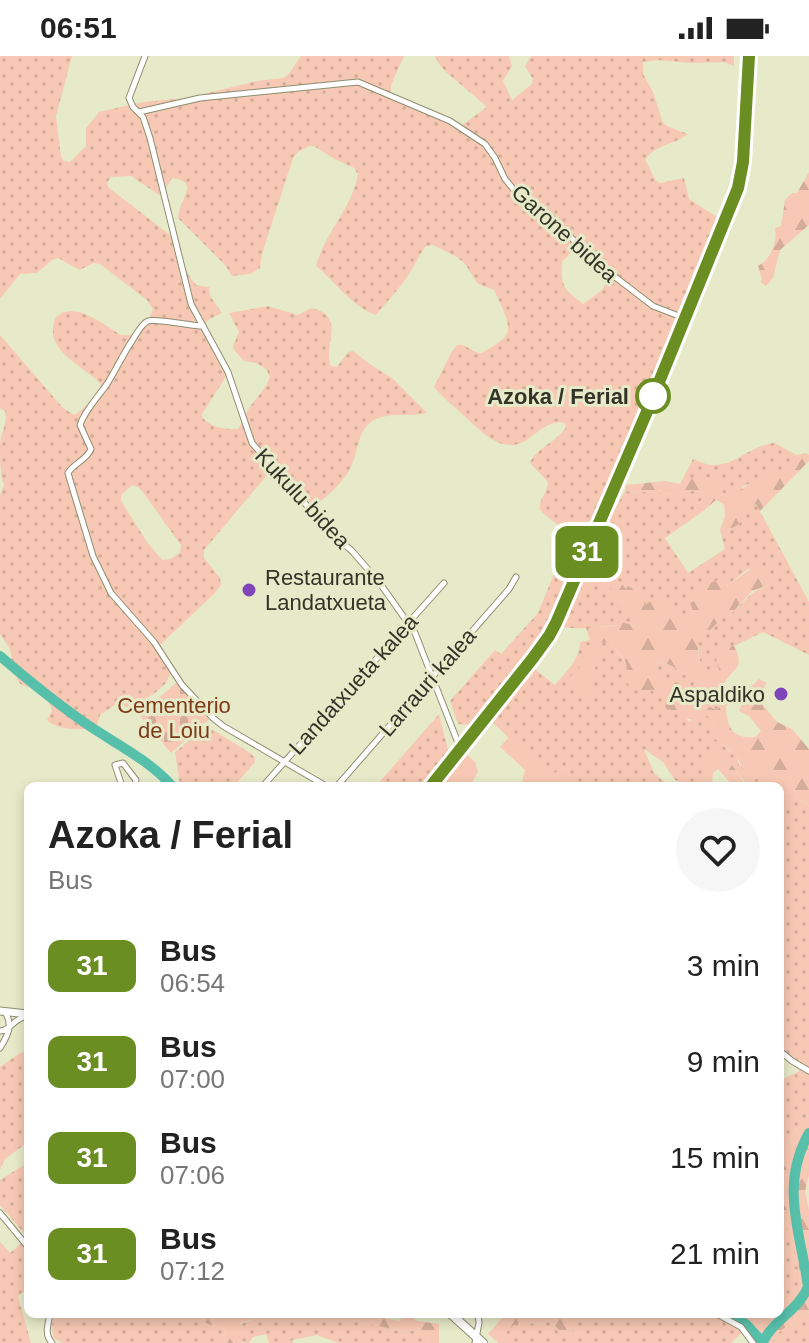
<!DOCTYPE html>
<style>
:root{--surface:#fff;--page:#f6f6f6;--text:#222;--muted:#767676}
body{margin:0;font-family:Helvetica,sans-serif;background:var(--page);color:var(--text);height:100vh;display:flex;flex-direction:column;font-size:30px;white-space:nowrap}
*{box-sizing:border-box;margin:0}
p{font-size:26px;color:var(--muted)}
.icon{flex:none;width:44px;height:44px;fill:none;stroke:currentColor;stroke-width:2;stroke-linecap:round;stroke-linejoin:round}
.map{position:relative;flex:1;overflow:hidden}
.side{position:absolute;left:24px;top:726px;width:760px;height:536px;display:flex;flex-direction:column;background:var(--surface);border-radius:12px;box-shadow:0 4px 12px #0003}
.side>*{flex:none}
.badge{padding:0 16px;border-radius:12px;font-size:28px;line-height:52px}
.map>.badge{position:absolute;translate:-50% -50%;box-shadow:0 0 0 4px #fff}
.round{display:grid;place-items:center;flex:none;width:84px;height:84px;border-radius:42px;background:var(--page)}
.head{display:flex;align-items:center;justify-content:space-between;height:136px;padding:0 24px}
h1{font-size:38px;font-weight:600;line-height:60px}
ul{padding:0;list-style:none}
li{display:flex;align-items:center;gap:24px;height:96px;padding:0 24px}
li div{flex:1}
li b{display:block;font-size:30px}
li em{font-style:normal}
li .badge{min-width:88px;font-weight:700;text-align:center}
.status{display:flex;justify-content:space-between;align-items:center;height:56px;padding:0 40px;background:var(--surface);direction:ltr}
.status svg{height:22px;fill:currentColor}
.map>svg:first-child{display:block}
.grass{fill:url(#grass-dots);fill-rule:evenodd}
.forest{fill:url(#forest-firs)}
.cemetery{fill:url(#cemetery-stones)}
.garden{fill:#f7c8b3}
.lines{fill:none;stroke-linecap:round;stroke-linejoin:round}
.river{stroke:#57c0ab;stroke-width:10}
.street-casing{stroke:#8c8e70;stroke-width:7}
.secondary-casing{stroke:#8c8e70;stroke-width:9}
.primary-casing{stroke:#8c8e70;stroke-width:10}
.street{stroke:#fff;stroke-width:5}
.secondary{stroke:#fff;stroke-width:7}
.primary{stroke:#fff;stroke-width:8}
.line-casing{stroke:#fff;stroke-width:18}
.line{stroke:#6b8e23;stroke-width:12}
.stop-dot{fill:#fff;stroke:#6b8e23;stroke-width:4}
.poi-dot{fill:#8044ba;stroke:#e7eac9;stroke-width:3}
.labels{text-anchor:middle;stroke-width:6;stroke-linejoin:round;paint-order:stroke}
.street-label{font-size:22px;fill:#333428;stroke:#e7eac9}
.stop-label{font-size:22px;font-weight:bold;fill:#333428;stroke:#e7eac9;text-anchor:end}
.poi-label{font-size:22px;fill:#333428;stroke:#e7eac9;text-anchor:start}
.park-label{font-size:22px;fill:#7f3a18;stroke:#e7eac9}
</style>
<div class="status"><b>06:51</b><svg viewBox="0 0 49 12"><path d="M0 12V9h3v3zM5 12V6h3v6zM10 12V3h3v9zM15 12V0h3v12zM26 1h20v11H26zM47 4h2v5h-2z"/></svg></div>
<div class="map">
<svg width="809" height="1287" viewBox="0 0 809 1287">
<defs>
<pattern id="grass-dots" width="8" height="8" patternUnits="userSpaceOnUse" patternTransform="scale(2)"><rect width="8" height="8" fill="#f7c8b3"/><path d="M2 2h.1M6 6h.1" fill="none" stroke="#d4ac9a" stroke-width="1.8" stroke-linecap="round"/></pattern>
<pattern id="forest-firs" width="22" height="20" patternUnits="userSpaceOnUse" patternTransform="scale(2)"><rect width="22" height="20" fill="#f7c8b3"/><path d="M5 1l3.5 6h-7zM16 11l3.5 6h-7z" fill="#d4ac9a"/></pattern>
<pattern id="cemetery-stones" width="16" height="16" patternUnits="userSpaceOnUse" patternTransform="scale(2)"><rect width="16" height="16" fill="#f7c8b3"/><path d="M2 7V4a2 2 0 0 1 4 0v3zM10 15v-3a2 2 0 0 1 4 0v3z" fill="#d4ac9a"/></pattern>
</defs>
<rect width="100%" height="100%" fill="#e7eac9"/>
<g class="grass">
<path d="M 0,0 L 72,0 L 56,60 L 61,101 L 64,105 L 70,106 L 86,90 L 86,72 L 99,56 L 143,46 L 187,42 L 257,25 L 283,22 L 288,19 L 301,0 L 404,0 L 391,29 L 391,38 L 397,42 L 432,54 L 461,70 L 487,51 L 445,15 L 439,8 L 435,0 L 509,0 L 512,10 L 503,25 L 512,44 L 532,28 L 533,23 L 525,10 L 531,0 L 734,0 L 734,10 L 724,6 L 691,7 L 658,4 L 643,6 L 643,18 L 653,36 L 663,67 L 669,71 L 688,78 C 675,89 655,88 645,104 C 651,111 652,124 660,127 L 684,122 L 689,143 L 717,161 L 718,168 L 627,390 L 615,414 L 614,423 L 620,426 L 626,427 L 584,482 C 568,474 552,467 540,454 C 538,443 548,437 548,426 L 530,407 C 536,392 557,386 566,371 L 565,367 C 548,362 536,380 521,387 C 498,396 479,373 463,359 C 454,350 444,343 436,333 L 434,331 L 451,297 L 457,289 C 466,287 472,297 481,297 C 489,293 504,285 507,277 C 512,268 498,243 494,234 L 478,228 L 465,208 L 457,201 L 433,189 L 426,190 C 419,199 415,209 409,218 C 401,231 385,248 376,259 C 351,250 336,226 316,210 C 325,177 352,152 358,118 L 354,112 L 331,101 L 314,90 L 309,90 L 298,96 L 293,102 L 262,198 L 260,212 L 250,218 L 232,220 L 225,209 L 178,162 C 178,144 202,126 172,122 L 163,137 L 159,139 L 131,120 L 111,121 L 107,127 L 108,131 L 170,179 C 181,195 183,215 196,229 L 209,231 L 210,240 L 222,257 L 208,264 L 204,270 L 227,319 L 202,358 L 202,361 C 209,371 226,374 238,373 L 249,352 L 266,330 L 270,321 L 266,313 L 256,307 L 244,305 L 234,294 L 233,290 L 239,276 L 229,257 L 268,250 L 298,259 L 311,252 C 348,260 322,290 331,310 L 337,311 L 348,296 L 353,295 L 371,309 L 392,322 L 427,357 C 411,361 392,356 376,363 C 357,371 359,395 351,411 C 344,425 329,440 316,448 L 310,446 L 279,415 L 274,414 L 268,418 L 204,494 L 204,502 L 220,522 L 221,529 L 215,537 L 161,588 L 160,592 L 171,616 L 166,627 L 154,638 L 129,651 L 115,649 L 100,659 L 96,672 L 94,673 C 79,673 58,675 47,664 L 52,655 C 49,639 35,633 20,628 L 9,606 L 12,602 L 10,593 L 0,578 L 0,439 L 4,429 C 0,420 0,400 0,389 C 1,376 8,367 5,355 L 0,352 L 0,279 L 63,352 L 74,359 C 84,353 97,340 101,328 C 83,309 41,294 56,261 C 75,244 104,269 121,279 C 137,282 149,266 153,253 L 147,244 L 100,208 L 93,207 L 80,214 L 58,202 L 52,204 L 37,217 L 20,218 L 0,243 ZM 575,192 C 588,196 603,211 609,222 L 602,234 L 583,248 C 563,232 561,231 562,206 ZM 132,429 L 138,431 L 142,435 L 181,489 L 180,497 L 170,503 L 162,504 L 147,486 L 121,445 L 121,439 Z"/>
<path d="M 775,387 L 796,399 L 789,413 L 743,430 L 738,437 L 728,439 L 680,428 L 693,403 C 699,405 707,409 713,409 C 736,410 752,388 775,387 Z"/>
<path d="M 625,435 L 674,438 L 693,435 L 708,437 L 695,452 L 702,456 L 665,482 L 688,517 L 725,493 L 720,474 L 730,473 L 748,453 L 756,448 L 809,546 L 809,599 L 763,576 L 734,590 L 722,589 L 720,615 L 709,614 L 700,608 L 698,586 C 705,578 713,568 722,562 C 732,557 725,564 733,556 C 752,539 751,533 777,528 L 771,520 L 748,513 L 725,531 L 700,538 L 692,548 L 693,558 L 683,564 C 669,552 661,556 646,549 C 634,544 624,531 615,522 L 627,511 L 618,508 L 592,494 Z"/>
<path d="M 555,501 L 576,509 L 592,504 L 621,545 L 634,558 L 634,569 C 621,567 602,571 588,572 C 575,573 562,571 549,570 L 471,669 L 458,668 L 450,645 L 495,594 L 501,598 L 538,557 L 556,513 Z"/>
<path d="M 590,584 L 595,586 L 610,586 L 625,606 L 642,637 L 652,634 L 665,642 L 689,665 L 705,658 L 713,664 C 713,679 724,693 737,700 L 739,709 L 769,726 L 772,730 L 747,730 L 731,707 L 722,706 L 717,698 L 708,698 L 708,714 L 703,727 L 699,730 L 691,730 L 675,724 L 663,706 L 644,693 L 654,717 L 669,730 L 579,730 L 563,711 L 550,721 L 489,663 L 531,610 L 555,629 C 566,616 580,603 580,586 Z"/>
<path d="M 653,606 C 665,607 674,609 682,618 C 693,620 698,623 706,632 L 703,640 L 714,636 L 721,636 L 731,645 L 726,651 L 721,649 L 716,654 L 666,627 L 651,617 Z"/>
<path d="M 439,658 L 449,698 L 424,730 L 376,730 Z"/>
<path d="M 210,672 L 250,697 L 255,702 L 255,706 L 234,730 L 180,730 L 175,696 L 203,674 Z"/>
<path d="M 780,739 L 786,744 C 796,741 802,742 809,750 L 809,1059 L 803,1069 L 793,1075 L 791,1086 L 783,1092 L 780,1091 L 780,1024 L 800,1015 L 780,998 L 780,836 L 782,837 L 780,834 Z"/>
<path d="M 28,994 L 28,1086 L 5,1103 L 0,1113 L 0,1011 L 17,999 Z"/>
<path d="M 28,1102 L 28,1182 L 0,1149 L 0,1124 L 24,1109 Z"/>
<path d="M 780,1159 L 784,1162 C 788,1182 807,1213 797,1234 C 794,1240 789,1245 784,1250 L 780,1247 Z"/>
<path d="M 0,1186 L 10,1197 L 21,1188 L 28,1196 L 28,1233 L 18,1240 L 31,1287 L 0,1287 Z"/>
<path d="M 809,1256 L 809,1287 L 772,1287 C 777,1273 797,1265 809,1256 Z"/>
<path d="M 54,1258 L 140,1258 L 144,1262 L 147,1258 L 191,1258 L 203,1266 L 224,1274 L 227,1287 L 63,1287 L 53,1282 L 52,1268 Z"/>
<path d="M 269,1258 L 285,1260 L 327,1258 L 404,1276 L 414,1274 L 427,1278 L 430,1287 L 339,1287 L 317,1279 L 292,1284 L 293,1287 L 269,1287 L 266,1278 L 253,1281 L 249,1287 L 240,1286 L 240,1268 Z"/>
<path d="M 554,1258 L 745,1258 L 747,1272 L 731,1287 L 507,1287 L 503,1280 C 503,1279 513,1270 513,1269 C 525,1264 538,1271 549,1264 L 559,1274 L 578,1280 Z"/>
</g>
<g class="forest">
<path d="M 809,116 L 809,169 L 780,194 L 773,222 L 766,230 L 760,226 L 762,223 L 758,210 C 770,203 778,187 775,172 L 781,170 L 785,144 L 792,137 L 797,137 Z"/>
<path d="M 806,397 L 809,399 L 809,405 L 760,455 L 756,448 C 739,458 748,472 720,474 L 725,460 L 724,448 L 716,444 L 702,456 L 695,452 L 707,437 L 693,435 L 674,438 L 625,435 L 626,429 L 665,425 L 680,428 L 692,422 L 707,421 L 719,426 L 719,431 L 717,435 C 738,442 738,432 757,424 L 762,414 L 772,410 L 778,416 L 789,413 L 796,399 Z"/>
<path d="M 592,494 L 618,508 L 628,511 L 616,522 L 627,534 L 633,530 L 645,549 L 658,540 L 672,543 L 674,556 L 683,564 L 693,558 L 691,548 L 700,538 L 705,529 L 718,524 L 725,531 L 758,508 L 769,512 L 771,520 L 778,529 L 763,531 L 752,535 L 730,559 L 721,563 L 698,586 L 699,607 L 709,614 L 719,614 L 716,602 L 722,588 L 734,590 C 746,614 733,610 724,628 L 737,641 L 731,645 L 721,636 L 714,636 L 709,642 L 703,640 L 706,632 C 698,623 693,620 682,618 C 674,609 666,607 654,606 L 651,617 L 666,627 L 716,654 L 721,649 L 726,651 C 727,672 733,683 755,681 L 761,675 L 749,660 L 739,655 L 749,632 L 759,623 L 767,627 L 762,635 L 762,648 L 777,666 L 792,673 L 809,693 L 809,750 C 802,741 796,742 786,744 L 780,739 L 780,730 L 772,730 L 761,721 L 754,724 L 746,722 C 743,717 740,705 737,701 C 735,699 719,685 715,683 L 713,664 L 705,658 C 689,670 682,659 665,651 L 664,642 L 652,635 L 642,637 L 631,632 L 625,624 L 628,614 L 625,605 L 610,586 L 595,587 L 590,584 L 586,572 L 613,570 L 624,567 L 633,569 L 634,558 C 619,543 593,516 592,494 Z"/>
<path d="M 708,698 L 717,698 L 722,706 L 731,707 L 746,730 L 733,730 L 718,713 L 713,717 L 712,730 L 699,730 L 703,727 L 708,714 L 705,708 Z"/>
<path d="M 809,1059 L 809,1119 L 805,1135 L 809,1154 L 809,1256 C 797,1266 777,1272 772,1287 L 756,1287 L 747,1272 L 745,1258 L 780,1258 L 780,1247 L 785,1249 C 789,1244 794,1239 797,1233 C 807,1213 787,1182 784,1162 L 780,1159 L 780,1091 L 783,1092 L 791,1086 L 793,1075 L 803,1069 Z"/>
<path d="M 191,1258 L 269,1258 L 240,1267 L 240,1286 L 242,1287 L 227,1287 L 224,1274 L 203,1266 Z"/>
<path d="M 327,1258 L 363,1258 L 399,1265 L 403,1261 L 411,1261 L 417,1265 L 439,1268 L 439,1287 L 430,1287 L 427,1278 L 414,1274 L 404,1276 Z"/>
<path d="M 503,1258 L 556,1258 L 579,1281 L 572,1282 L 559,1274 L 549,1264 C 538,1271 525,1264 514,1269 C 512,1270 504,1279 503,1280 L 507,1287 L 499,1287 L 488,1278 L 502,1262 Z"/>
</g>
<path class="cemetery" d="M 177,626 L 209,664 L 171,697 L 139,659 Z"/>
<g class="garden">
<path d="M 589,588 L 599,593 L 589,642 L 565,624 L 578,614 Z"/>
<path d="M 509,681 L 550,721 L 563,711 L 579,730 L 521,730 L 525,714 L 500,691 Z"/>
<path d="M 465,697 L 475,706 L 478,716 L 470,730 L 441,730 Z"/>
</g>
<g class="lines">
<g class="river">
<path d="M 0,600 C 28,624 55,646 85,667 C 114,687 148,703 172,730"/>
<path d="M 728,1258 L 746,1268 L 763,1287"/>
<path d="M 763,1286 C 773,1264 798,1255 808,1231 C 801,1177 779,1130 809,1077"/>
</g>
<defs>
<g id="street">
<path d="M 145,0 L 129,42 L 133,51 L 143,61 L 150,82 L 191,248 L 228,316 L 252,387 L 331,477 L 352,495 L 379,526 L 415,577 L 460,692"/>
<path d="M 139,56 L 200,42 L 358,26 L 450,65 L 485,88 L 495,102 L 505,123 L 520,141 L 545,155 L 593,204 L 653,250 L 684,262"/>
<path d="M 203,270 C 191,270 157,262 148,265 C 141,268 136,279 132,285 C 123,298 116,314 107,328 C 98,341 85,354 80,369 L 91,393 C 87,404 74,407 68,417 L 70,424 L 93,500 L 111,537 L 154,586 L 182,629 L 213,662 L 223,670 L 326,730"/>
<path d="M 122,730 L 115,709 L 123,707 L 136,724 L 135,730"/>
<path d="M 263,730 L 444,527"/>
<path d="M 337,730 L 509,533 L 516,521"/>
<path d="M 0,975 C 11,975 12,963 27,960"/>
<path d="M 0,992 C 8,979 14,968 4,955"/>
<path d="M 780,995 L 792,1005 L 809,1015"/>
<path d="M 0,1157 L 28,1191"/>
<path d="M 50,1258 C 48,1269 44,1278 52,1287"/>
<path d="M 717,1258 L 741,1271 L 753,1287"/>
<path d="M 475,1287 L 479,1267 L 478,1258"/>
</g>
<path id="secondary" d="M 0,955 L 28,958"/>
<g id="primary">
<path d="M 431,730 L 533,602 L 549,580 L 556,567 L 646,358 L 738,132 L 743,106 L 749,0"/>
<path d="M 451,1258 L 483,1287"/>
</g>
</defs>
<use href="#street" class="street-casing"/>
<use href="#secondary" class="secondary-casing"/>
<use href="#primary" class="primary-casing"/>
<use href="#street" class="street"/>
<use href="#secondary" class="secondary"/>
<use href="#primary" class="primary"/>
</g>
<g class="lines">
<defs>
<path id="line" d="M 431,730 L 533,602 L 549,580 L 556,567 L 646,358 L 738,132 L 743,106 L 749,0"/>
</defs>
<use href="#line" class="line-casing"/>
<use href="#line" class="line"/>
</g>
<circle class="stop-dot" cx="653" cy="340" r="16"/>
<g class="poi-dot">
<circle cx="249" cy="534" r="8"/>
<circle cx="781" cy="638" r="8"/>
</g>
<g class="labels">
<g class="street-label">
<text transform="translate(565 177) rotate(42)" y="8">Garone bidea</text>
<text transform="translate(303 442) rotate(47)" y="8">Kukulu bidea</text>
<text transform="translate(427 626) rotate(-49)" y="8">Larrauri kalea</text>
<text transform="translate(353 628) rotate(-48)" y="8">Landatxueta kalea</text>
</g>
<g class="stop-label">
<text x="629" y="348">Azoka / Ferial</text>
</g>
<g class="poi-label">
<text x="265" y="529">Restaurante<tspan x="265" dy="25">Landatxueta</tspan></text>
<text x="765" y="646" text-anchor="end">Aspaldiko</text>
</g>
<g class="park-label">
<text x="174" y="657">Cementerio<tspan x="174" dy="25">de Loiu</tspan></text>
</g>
</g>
</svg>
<b class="badge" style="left:587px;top:496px;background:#6b8e23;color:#fff">31</b>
<section class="side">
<div class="head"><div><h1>Azoka / Ferial</h1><p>Bus</p></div><a class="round"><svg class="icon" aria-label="heart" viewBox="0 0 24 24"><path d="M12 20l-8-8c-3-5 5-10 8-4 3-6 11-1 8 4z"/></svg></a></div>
<ul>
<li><span class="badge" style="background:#6b8e23;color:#fff">31</span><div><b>Bus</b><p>06:54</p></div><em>3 min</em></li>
<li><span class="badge" style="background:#6b8e23;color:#fff">31</span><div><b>Bus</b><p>07:00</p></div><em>9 min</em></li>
<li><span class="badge" style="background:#6b8e23;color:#fff">31</span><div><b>Bus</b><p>07:06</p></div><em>15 min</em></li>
<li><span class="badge" style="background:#6b8e23;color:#fff">31</span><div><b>Bus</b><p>07:12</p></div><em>21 min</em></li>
</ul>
</section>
</div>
